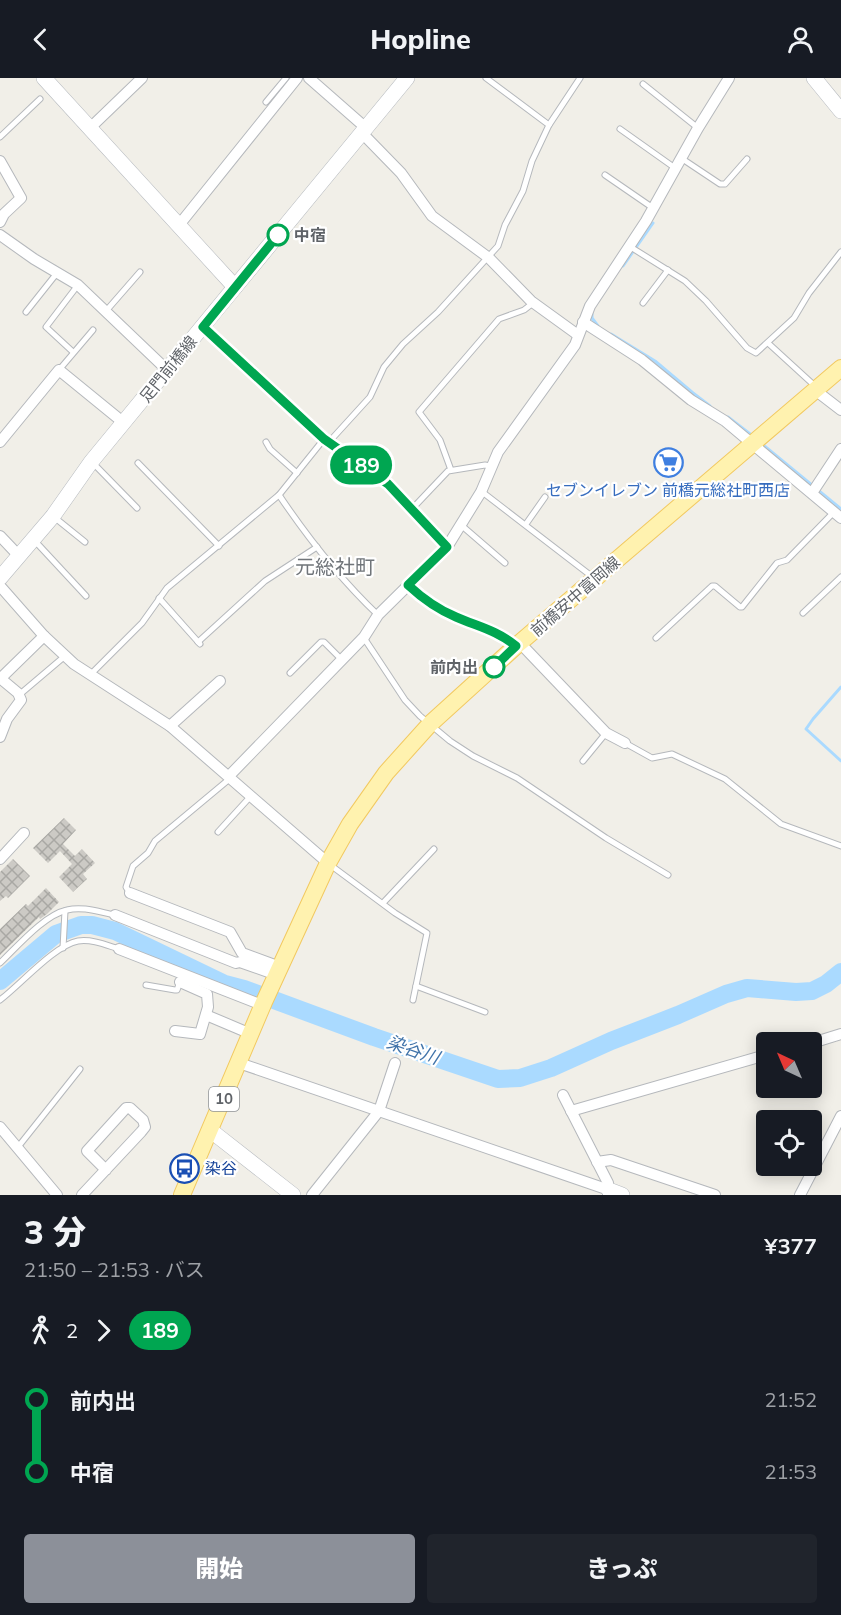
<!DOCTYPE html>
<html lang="ja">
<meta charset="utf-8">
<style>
:root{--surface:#171b24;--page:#20242c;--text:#f1f3f6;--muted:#9ea1a6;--accent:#8c9099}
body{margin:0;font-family:Mulish,"Noto Sans JP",sans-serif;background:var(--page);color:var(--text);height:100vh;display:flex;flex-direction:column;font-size:22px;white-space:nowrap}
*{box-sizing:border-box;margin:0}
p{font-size:20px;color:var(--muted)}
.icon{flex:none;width:33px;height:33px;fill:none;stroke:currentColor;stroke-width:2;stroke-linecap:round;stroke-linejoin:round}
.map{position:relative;height:1117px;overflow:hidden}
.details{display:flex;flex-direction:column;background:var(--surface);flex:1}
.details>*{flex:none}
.badge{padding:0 12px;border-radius:20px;font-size:21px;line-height:39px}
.needle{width:39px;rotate:316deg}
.controls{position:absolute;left:756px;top:954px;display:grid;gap:12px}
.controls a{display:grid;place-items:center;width:66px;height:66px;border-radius:6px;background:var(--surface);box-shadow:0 3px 15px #0003;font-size:30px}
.map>.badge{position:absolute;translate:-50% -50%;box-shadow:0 0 0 3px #fff}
.legs{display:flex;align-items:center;gap:9px;height:66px;padding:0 24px;font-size:20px}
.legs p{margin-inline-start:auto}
.summary{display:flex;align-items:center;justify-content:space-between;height:102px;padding:0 24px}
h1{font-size:33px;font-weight:800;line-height:45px}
.primary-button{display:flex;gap:12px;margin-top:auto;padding:12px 24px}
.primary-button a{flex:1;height:69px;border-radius:6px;background:var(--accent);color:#fff;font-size:24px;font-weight:800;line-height:69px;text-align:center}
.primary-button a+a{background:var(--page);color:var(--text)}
ul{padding:0 24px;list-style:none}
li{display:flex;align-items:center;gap:21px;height:72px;font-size:22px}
li i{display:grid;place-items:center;width:9px;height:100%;margin:0 8px;background:currentColor}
li i::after{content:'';width:15px;height:15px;margin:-8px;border:4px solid;border-radius:50%;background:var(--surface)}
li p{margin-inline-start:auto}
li:first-child i{background:linear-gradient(#0000 50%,currentColor 0)}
li:last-child i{background:linear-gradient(currentColor 50%,#0000 0)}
header{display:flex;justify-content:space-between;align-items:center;height:78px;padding:0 24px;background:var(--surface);font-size:27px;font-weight:800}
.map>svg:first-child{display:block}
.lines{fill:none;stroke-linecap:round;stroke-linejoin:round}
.stream{stroke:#aadaff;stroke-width:3}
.river{stroke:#aadaff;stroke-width:18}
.building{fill:url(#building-cross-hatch)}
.lane-casing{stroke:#b5b8bc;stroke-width:7}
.street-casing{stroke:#b5b8bc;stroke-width:12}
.secondary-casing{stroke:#b6babf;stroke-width:16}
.primary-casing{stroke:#f2c960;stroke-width:18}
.lane{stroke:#fff;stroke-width:5}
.street{stroke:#fff;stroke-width:10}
.secondary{stroke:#fff;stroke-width:15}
.primary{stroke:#fff2af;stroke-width:16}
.line-1-casing{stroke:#fff;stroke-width:14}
.line-1{stroke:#00a651;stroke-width:9}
.stop-1-dot{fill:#fff;stroke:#00a651;stroke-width:3}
.labels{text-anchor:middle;stroke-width:4.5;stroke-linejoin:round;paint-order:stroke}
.shield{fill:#fff;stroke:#8f9295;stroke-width:1.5}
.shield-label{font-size:15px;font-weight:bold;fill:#5f6368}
.stop-label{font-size:16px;font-weight:bold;fill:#5f6368;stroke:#fff;text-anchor:start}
.street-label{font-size:16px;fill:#5f6368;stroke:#fff}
.shop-label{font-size:16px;fill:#366cbe;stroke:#fff}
.transit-label{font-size:16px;fill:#164399;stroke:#fff;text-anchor:start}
.water-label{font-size:18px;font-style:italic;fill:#4174aa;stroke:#fff}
.quarter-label{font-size:20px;fill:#70757a;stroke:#fff}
</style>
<header><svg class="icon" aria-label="back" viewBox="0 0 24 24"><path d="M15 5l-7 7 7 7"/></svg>Hopline<svg class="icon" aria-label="person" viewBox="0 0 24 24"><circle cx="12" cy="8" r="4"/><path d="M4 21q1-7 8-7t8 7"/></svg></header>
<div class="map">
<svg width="841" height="1117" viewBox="0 0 841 1117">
<defs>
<pattern id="building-cross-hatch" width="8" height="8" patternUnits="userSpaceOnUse" patternTransform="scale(1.5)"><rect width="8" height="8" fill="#cccac5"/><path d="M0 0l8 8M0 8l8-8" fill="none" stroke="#a9a8a4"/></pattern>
</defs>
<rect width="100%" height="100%" fill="#f1efe8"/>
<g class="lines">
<g class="stream">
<path d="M 623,188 L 653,145"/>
<path d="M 592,236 L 592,240 L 598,248"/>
<path d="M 611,256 L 655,283 L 693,315 L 710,328"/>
<path d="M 728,339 L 754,359"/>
<path d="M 761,365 L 841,431"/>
<path d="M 841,609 L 813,641 L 806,651 L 841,683"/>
</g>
<path class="river" d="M 0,903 L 56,856 L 81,847 L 92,847 L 115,853 L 225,906 L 244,911 L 374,959 L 498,1001 L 520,1000 L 551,990 L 611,963 L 678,937 L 726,916 L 747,910 L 796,914 L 812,913 L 826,906 L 841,894"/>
</g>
<g class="building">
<path d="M 64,740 L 76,752 L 63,766 L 75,778 L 82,771 L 95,785 L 83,796 L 87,801 L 73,814 L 59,799 L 72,786 L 60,773 L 48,785 L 33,770 Z"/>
<path d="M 13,781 L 30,798 L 8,820 L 6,818 L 0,823 L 0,794 Z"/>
<path d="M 46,810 L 59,824 L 47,836 L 40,841 L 39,839 L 0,877 L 0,851 L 26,826 L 28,828 Z"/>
</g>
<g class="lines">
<defs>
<g id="lane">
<path d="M 486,0 L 549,47"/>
<path d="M 643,6 L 698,50"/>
<path d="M 266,24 L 286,0"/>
<path d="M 620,51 L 675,90"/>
<path d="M 0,59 L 40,21"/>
<path d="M 681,80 L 720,106 L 725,106 L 747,81"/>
<path d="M 605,97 L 653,130"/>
<path d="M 629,168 L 685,203 L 706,223 L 747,270 L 756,275 L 794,240 L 809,215 L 841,174"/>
<path d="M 643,225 L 668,192"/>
<path d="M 106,233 L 140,194"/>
<path d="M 26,234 L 57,195"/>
<path d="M 768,265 L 815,308"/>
<path d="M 73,274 L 46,249 L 78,207"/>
<path d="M 59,292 L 93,252"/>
<path d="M 266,364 L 270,371 L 297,395"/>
<path d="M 329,364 L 370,319 L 384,289 L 403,266 L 438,234 L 498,168 L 505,147 L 523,113 L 532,83 L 549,47 L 580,0"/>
<path d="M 93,385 L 137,430"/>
<path d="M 138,385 L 219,468"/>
<path d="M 451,392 L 440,362 L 419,334 L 499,241 L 524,232 L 533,225"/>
<path d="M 481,413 L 594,500"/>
<path d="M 279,417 C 308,460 340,501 378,537"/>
<path d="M 412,431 L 448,393 L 485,387 L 490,388"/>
<path d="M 54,439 L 85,464"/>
<path d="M 526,446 L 545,419"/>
<path d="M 461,447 L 505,485"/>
<path d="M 34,462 L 86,518"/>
<path d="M 408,507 C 421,520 439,532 456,539 C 476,548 497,551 513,566"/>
<path d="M 159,520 L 200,566"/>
<path d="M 803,535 L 841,499"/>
<path d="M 364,560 L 405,622 L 420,638 L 450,663 L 473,678 L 517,700 L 606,760 L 668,797"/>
<path d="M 656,560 L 712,508 L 715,508 L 740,529 L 742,529 L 777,485 L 787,482 L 834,434"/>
<path d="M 198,564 L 265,503 L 317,469"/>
<path d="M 290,595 L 321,564 L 324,564 L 342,582"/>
<path d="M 91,596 L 142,545 L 167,510 L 279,417 L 324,361"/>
<path d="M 19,617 L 65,578"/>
<path d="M 625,665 L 652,680 L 672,676 L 725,701 L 781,746 L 841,768"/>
<path d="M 583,683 L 606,655"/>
<path d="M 218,754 L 250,719"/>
<path d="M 329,786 L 395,835 L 427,855 L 413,922"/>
<path d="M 130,815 L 126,809 L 133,788 L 148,775 L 155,763 L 227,703 L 228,700"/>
<path d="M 383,825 L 434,771"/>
<path d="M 63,870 L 65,833"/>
<path d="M 0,885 C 17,869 44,837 67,832 C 83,828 99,834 115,837"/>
<path d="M 146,907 L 175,912 L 177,912 L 180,904"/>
<path d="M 416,908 L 485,934"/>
<path d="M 0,922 C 20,907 55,867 78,863 C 92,861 106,867 119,871"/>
<path d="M 18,1069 L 80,991"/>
</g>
<g id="street">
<path d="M 309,0 L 366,50"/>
<path d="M 90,50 L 142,0"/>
<path d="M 362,55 L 401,95 L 432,138 L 489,180 L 531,223 L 578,257"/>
<path d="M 0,83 L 21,120 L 4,136 L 0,144"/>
<path d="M 179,147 L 297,0"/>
<path d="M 0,157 L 34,181 L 78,207 L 167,292"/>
<path d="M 583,244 L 642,282 L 691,322 L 725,343 L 841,440"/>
<path d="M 203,249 L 324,361 L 388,406 L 447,469"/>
<path d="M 815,312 L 841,332"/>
<path d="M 0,364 L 59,292 L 124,345"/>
<path d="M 812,415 L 841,371"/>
<path d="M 0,458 L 19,478"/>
<path d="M 0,508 L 44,558 L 74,586 L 170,648 L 328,785"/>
<path d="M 520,565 L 606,655 L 625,665"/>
<path d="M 0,601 L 44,558"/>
<path d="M 170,648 L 220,603"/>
<path d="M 0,659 L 7,641 L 21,622 L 18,615 L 0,600"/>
<path d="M 229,698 L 364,559 L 378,537 L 447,469 L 481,414 L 498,374 L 575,267 L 590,228 L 646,143 L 698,50 L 729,0"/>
<path d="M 0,781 L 24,755"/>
<path d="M 130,815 L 230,854 L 242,875 L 280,889"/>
<path d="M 115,837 L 236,885 L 240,884 L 277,897"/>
<path d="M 119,871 L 262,927"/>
<path d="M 206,937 L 251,956"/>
<path d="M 175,953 L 200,956 L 208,929 L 207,916 L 180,904"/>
<path d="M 812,965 L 841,956"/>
<path d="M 239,985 L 609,1112"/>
<path d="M 563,1017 L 608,1105 L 608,1117"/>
<path d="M 571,1033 L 766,977"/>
<path d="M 0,1049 L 57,1117"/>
<path d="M 597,1084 L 611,1082 L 715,1117"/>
<path d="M 82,1117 L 141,1054 L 145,1049 L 143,1042 L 130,1030 L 126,1030 L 87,1073 L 106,1092"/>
<path d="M 312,1117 L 379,1033 L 395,985"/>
<path d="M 800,1117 L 841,1038"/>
</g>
<g id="secondary">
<path d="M 44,0 L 235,209"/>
<path d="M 814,0 L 841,33"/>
<path d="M 0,500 L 53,438 L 91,384 L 407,0"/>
<path d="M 210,1052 L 293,1117"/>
<path d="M 609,1112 L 622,1117"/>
</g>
<path id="primary" d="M 182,1117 L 264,924 L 328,785 L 350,746 L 386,695 L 430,646 L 516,568 L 841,290"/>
</defs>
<use href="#lane" class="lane-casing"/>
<use href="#street" class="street-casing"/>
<use href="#secondary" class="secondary-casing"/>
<use href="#primary" class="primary-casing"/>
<use href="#lane" class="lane"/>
<use href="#street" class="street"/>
<use href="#secondary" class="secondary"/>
<use href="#primary" class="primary"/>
</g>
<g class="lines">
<defs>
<path id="line-1" d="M 278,157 L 203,249 L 324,361 L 388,406 L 447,469 L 408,507 C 422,520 439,532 456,539 C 479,549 496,552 516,568 L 494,589"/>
</defs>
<use href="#line-1" class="line-1-casing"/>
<use href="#line-1" class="line-1"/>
</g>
<defs>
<symbol id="supermarket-ring" viewBox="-11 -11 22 22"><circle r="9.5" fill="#fff" stroke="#3f7fe0" stroke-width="1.5"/><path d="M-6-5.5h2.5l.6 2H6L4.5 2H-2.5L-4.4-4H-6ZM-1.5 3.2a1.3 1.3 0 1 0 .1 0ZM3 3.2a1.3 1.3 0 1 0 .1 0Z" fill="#3f7fe0"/></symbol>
<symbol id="bus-ring" viewBox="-11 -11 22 22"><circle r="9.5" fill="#fff" stroke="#1a4fb4" stroke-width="1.5"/><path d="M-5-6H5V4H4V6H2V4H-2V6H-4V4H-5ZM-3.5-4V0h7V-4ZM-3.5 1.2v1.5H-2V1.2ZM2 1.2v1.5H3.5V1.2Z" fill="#1a4fb4"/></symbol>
</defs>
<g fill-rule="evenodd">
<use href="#supermarket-ring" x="652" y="368" width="33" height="33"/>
<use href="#bus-ring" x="168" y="1074" width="33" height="33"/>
</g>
<g class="stop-1-dot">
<circle cx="278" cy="157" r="10"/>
<circle cx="494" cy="589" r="10"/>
</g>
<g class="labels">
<rect class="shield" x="209" y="1009" width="30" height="24" rx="4.5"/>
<g class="shield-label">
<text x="224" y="1026">10</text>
</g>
<g class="stop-label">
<text x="294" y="163">中宿</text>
<text x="478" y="595" text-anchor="end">前内出</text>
</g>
<g class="street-label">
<text transform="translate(168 291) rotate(-51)" y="6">足門前橋線</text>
<text transform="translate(575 518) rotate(-41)" y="6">前橋安中富岡線</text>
</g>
<g class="shop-label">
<text x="668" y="418">セブンイレブン 前橋元総社町西店</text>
</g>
<g class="transit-label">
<text x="205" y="1096">染谷</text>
</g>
<g class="water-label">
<text transform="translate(413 972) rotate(19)" y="6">染谷川</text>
</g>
<g class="quarter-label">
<text x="335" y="496">元総社町</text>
</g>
</g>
</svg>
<div class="controls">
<a><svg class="needle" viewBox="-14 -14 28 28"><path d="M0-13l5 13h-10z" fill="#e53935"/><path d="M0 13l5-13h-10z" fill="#9ea1a6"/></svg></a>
<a><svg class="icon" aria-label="locate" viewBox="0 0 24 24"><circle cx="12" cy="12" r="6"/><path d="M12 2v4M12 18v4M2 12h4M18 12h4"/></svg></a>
</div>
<b class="badge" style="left:361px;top:387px;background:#00a651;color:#fff">189</b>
</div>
<section class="details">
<div class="summary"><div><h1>3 分</h1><p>21:50 – 21:53 · バス</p></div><b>¥377</b></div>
<div class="legs"><svg class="icon" aria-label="walk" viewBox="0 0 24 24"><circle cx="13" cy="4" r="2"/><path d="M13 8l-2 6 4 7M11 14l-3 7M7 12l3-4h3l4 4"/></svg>2<svg class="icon" aria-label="forward" viewBox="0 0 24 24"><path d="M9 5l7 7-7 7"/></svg><b class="badge" style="background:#00a651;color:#fff">189</b></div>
<ul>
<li><i style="color:#00a651"></i><b>前内出</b><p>21:52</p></li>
<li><i style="color:#00a651"></i><b>中宿</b><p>21:53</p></li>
</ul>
<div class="primary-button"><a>開始</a><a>きっぷ</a></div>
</section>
